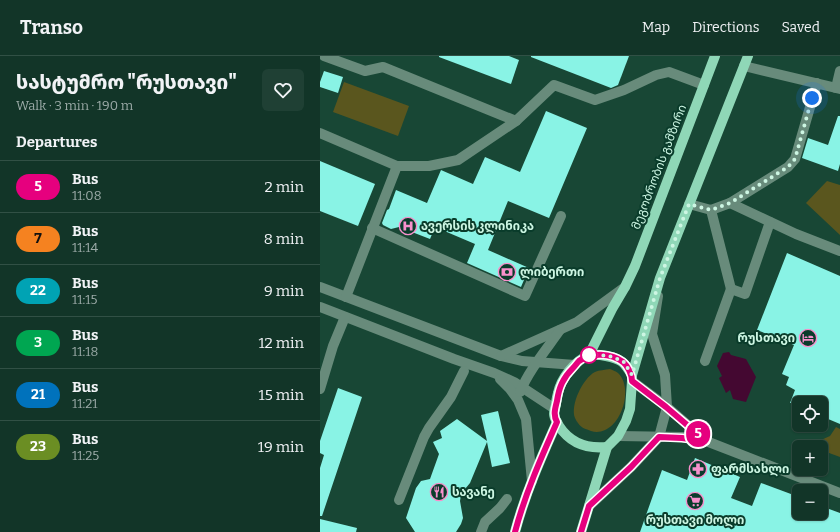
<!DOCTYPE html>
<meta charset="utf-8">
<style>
:root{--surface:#123528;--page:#1f4034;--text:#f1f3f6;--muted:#9caba8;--line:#315045}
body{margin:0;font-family:Bitter,"Noto Sans Georgian",serif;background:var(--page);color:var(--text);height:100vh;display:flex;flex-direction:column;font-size:15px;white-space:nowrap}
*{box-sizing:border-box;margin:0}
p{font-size:13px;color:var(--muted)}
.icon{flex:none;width:22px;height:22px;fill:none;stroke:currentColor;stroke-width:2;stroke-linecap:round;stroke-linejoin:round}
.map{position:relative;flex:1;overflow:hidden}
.drawer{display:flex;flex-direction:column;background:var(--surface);width:320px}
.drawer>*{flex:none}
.badge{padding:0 8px;border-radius:13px;font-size:14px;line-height:26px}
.tools{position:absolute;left:472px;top:340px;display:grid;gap:8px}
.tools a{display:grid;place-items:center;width:36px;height:36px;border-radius:6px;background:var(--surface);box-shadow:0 1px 3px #0004,0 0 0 1px var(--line);font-size:20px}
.you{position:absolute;width:20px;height:20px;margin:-10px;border:3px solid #fff;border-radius:50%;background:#1a73e8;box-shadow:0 0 0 6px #1a73e833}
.map>.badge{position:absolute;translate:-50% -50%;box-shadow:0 0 0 2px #fff}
h2{padding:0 16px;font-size:15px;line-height:36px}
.round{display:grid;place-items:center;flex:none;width:42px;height:42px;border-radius:6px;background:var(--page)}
.overview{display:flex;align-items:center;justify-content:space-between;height:68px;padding:0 16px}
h1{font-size:19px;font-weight:800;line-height:30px}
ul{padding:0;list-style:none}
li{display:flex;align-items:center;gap:12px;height:52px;padding:0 16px;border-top:1px solid var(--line)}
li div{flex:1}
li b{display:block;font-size:15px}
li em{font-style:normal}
li .badge{min-width:44px;font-weight:700;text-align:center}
header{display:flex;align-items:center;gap:24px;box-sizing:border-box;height:56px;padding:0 20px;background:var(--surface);border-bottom:1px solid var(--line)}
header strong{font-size:19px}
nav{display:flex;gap:22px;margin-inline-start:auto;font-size:14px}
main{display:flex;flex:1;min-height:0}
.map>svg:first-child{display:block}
.green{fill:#5a561e}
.water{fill:#440831}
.building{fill:#89f3e5}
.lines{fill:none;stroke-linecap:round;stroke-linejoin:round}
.minor{stroke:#688b7b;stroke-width:10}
.major{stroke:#8fd7b7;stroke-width:10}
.line-casing{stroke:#fff;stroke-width:9}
.line{stroke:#e6007e;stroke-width:6}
.walk{stroke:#cdf6e3;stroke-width:4;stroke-dasharray:0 7.2}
.stop-dot{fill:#fff;stroke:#e6007e;stroke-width:2}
.labels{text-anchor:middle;stroke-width:4;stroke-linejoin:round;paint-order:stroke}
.street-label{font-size:12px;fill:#cdf6e3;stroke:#0a3c2b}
.poi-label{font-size:12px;font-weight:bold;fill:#cdf6e3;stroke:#0a3c2b;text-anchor:start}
</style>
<header>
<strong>Transo</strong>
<nav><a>Map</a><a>Directions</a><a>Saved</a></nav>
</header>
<main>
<section class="drawer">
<div class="overview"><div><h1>სასტუმრო &quot;რუსთავი&quot;</h1><p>Walk · 3 min · 190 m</p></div><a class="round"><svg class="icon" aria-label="heart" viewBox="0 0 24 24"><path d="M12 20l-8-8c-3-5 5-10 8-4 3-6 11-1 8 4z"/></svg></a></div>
<h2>Departures</h2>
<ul>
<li><span class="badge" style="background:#e6007e;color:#fff">5</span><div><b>Bus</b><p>11:08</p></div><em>2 min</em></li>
<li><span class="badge" style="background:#f58220;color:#111">7</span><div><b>Bus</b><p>11:14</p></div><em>8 min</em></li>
<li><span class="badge" style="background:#00a3b4;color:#fff">22</span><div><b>Bus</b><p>11:15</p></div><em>9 min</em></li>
<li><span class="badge" style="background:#00a651;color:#fff">3</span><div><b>Bus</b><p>11:18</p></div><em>12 min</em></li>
<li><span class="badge" style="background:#0072bc;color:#fff">21</span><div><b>Bus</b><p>11:21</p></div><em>15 min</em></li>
<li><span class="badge" style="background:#6b8e23;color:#fff">23</span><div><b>Bus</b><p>11:25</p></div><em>19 min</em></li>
</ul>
</section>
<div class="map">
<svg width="520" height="476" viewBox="0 0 520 476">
<rect width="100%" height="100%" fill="#184735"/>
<g class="green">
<path d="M 24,26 L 89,50 L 78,80 L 13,56 Z"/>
<path d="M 507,125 L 520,129 L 520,179 L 486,147 Z"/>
<path d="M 290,313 C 292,314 296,315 298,317 C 316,334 298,383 271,375 C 266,373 261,372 258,367 C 257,366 256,364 255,362 C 250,349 263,322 275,316 C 279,314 285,314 290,313 Z"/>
<path d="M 516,371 L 520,373 L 520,401 L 501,394 L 501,391 L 500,391 L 501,384 L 510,380 Z"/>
</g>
<path class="water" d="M 409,296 L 411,299 L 426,303 L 436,321 L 426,346 L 413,343 L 410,334 L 406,337 L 399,322 L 402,320 L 397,310 L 403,297 Z"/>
<g class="building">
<path d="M 119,0 L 189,0 L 199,4 L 191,28 L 119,1 Z"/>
<path d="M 211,0 L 309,0 L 298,29 L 291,32 L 211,1 Z"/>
<path d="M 4,15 L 23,21 L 18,37 L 0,31 L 0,26 Z"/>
<path d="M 226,55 L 267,72 L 229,162 L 188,145 L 168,194 L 209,212 L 201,231 L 147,207 L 155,188 L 115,171 L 110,183 L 79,171 L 71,173 L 63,169 L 62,167 L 67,154 L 69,153 L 76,134 L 107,147 L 121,114 L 153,128 L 165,101 L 200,116 Z"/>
<path d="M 518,60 L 520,60 L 520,108 L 518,115 L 482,102 L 488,82 L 508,89 Z"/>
<path d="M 0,105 L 55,128 L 38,170 L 0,155 Z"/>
<path d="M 467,197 L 520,220 L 520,368 L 501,360 L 501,347 L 470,347 L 475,334 L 466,329 L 469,321 L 462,318 L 474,289 L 437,274 Z"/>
<path d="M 18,332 L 42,341 L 2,460 L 0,460 L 0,412 L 4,399 L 0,397 L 0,385 Z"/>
<path d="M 178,355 L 190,407 L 172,411 L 167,386 L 150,427 L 145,433 L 141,439 L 140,445 L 143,462 L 141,468 L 136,476 L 95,476 L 86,462 L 96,432 L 101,425 L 110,423 L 119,398 L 113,386 L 122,382 L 120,375 L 137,363 L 167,385 L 161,359 Z"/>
<path d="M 375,402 L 420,421 L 411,442 L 432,450 L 441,427 L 479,441 L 479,457 L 501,457 L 501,450 L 520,457 L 520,476 L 320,476 L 342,414 L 367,424 Z"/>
<path d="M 0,463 L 37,472 L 36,476 L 0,476 Z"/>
</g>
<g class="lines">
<g class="minor">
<path d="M 4,0 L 45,15 L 63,11 L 196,65"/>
<path d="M 424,10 L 520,33"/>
<path d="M 516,32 L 520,15"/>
<path d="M 0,77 L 77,110 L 109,110 L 138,104 L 196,65 L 234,29 L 275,44 L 304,34 L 336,19 L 349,16 L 384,29"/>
<path d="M 410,147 L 476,178 L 520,195"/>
<path d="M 369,148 L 391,154 L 410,147 L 468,111 L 475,103 L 497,27"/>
<path d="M 391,154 L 411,233"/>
<path d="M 52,172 L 205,240 L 241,160"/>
<path d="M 0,231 L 181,300 L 202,305 L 255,309"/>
<path d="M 26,241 L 77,110"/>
<path d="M 0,251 L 134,303 L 174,317 L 194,326 L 235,353"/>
<path d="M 181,300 L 257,266 L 305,231"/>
<path d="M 385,305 L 411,233 L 425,238 L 450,166"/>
<path d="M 180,323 L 190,333 L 198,344 L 206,363 L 212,425"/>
<path d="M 312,325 L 347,351 L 386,385"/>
<path d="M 0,333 L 13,290 L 25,261"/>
<path d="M 200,336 C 209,314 226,294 240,274"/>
<path d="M 298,380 L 362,381 L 386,385 L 520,437"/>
<path d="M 79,444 L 104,381 L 109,372 L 131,341 L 144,315"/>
<path d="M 269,450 L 311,411 L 339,381 L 347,351 L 345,319 L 332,278 L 338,240"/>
<path d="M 161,476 L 165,466 L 180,452 L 187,443"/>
</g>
<g class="major">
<path d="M 269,299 L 292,253 L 305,231 L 315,210 L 395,0"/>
<path d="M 287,391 C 267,393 250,387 239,370 C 237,366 234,362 234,358 C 234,356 235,352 236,349 C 236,345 237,341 238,337 C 241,323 254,305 268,300 C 273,298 281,299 286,300 C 302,303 304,306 312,319"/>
<path d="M 195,476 C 205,438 221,402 237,366"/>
<path d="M 261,476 L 287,391 L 298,380 L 306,365 L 310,353 L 312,325 L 312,319 L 340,222 L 428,0"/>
</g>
</g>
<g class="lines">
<defs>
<path id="line" d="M 195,476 C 205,438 221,402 237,366 C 233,359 235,353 237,345 C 239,331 243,322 253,312 C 255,310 257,307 259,305 C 271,296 291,297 303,306 C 308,310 312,319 312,325 L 346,351 L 386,385 L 362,382 L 339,381 L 311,411 L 269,450 L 261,476"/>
</defs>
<use href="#line" class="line-casing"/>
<use href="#line" class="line"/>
<path class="walk" d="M 269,299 L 281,299 L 293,301 L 304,306 L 312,319 L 340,222 L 369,148 L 391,154 L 410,147 L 468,111 L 475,103 L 492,42"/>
</g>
<defs>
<symbol id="hospital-ring" viewBox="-11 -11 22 22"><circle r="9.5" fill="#0a3c2b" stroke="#f890cc" stroke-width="1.5"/><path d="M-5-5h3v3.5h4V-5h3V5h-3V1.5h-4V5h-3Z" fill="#f890cc"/></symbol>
<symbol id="bank-ring" viewBox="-11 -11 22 22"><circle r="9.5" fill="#0a3c2b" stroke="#f890cc" stroke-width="1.5"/><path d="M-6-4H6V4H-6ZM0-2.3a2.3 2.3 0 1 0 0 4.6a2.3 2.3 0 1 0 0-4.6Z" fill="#f890cc"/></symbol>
<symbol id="hotel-ring" viewBox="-11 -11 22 22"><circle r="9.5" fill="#0a3c2b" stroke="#f890cc" stroke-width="1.5"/><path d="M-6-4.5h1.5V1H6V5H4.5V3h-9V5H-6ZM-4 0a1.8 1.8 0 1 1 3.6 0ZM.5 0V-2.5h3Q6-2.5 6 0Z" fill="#f890cc"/></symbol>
<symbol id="pharmacy-ring" viewBox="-11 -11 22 22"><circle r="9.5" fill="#0a3c2b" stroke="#f890cc" stroke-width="1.5"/><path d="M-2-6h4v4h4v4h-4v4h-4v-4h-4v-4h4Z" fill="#f890cc"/></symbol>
<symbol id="restaurant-ring" viewBox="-11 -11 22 22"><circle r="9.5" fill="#0a3c2b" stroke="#f890cc" stroke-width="1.5"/><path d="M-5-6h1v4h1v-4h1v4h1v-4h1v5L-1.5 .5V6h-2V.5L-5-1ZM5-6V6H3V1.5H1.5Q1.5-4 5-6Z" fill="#f890cc"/></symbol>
<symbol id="supermarket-ring" viewBox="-11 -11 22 22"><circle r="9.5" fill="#0a3c2b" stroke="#f890cc" stroke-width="1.5"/><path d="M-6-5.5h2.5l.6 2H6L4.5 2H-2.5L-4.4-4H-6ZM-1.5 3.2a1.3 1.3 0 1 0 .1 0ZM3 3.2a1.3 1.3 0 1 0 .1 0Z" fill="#f890cc"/></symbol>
</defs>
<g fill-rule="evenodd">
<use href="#hospital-ring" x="78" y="160" width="20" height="20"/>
<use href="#bank-ring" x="177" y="206" width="20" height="20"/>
<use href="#hotel-ring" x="478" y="272" width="20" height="20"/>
<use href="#pharmacy-ring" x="368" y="403" width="20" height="20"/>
<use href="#restaurant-ring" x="109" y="426" width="20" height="20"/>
<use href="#supermarket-ring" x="365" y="435" width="20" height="20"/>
</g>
<circle class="stop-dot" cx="269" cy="299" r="8"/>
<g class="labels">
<g class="street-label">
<text transform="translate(339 111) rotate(-69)" y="4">მეგობრობის გამზირი</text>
</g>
<g class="poi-label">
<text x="101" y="174">ავერსის კლინიკა</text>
<text x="200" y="220">ლიბერთი</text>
<text x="475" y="286" text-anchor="end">რუსთავი</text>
<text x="391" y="417">ფარმსახლი</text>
<text x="132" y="440">სავანე</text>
<text x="375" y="468" text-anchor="middle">რუსთავი მოლი</text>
</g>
</g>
</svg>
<div class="tools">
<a><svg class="icon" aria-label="locate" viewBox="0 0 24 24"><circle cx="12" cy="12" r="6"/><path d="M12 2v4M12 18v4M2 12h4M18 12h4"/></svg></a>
<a>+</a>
<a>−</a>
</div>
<div class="you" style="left:492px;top:42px"></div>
<b class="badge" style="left:378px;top:378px;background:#e6007e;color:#fff">5</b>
</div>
</main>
